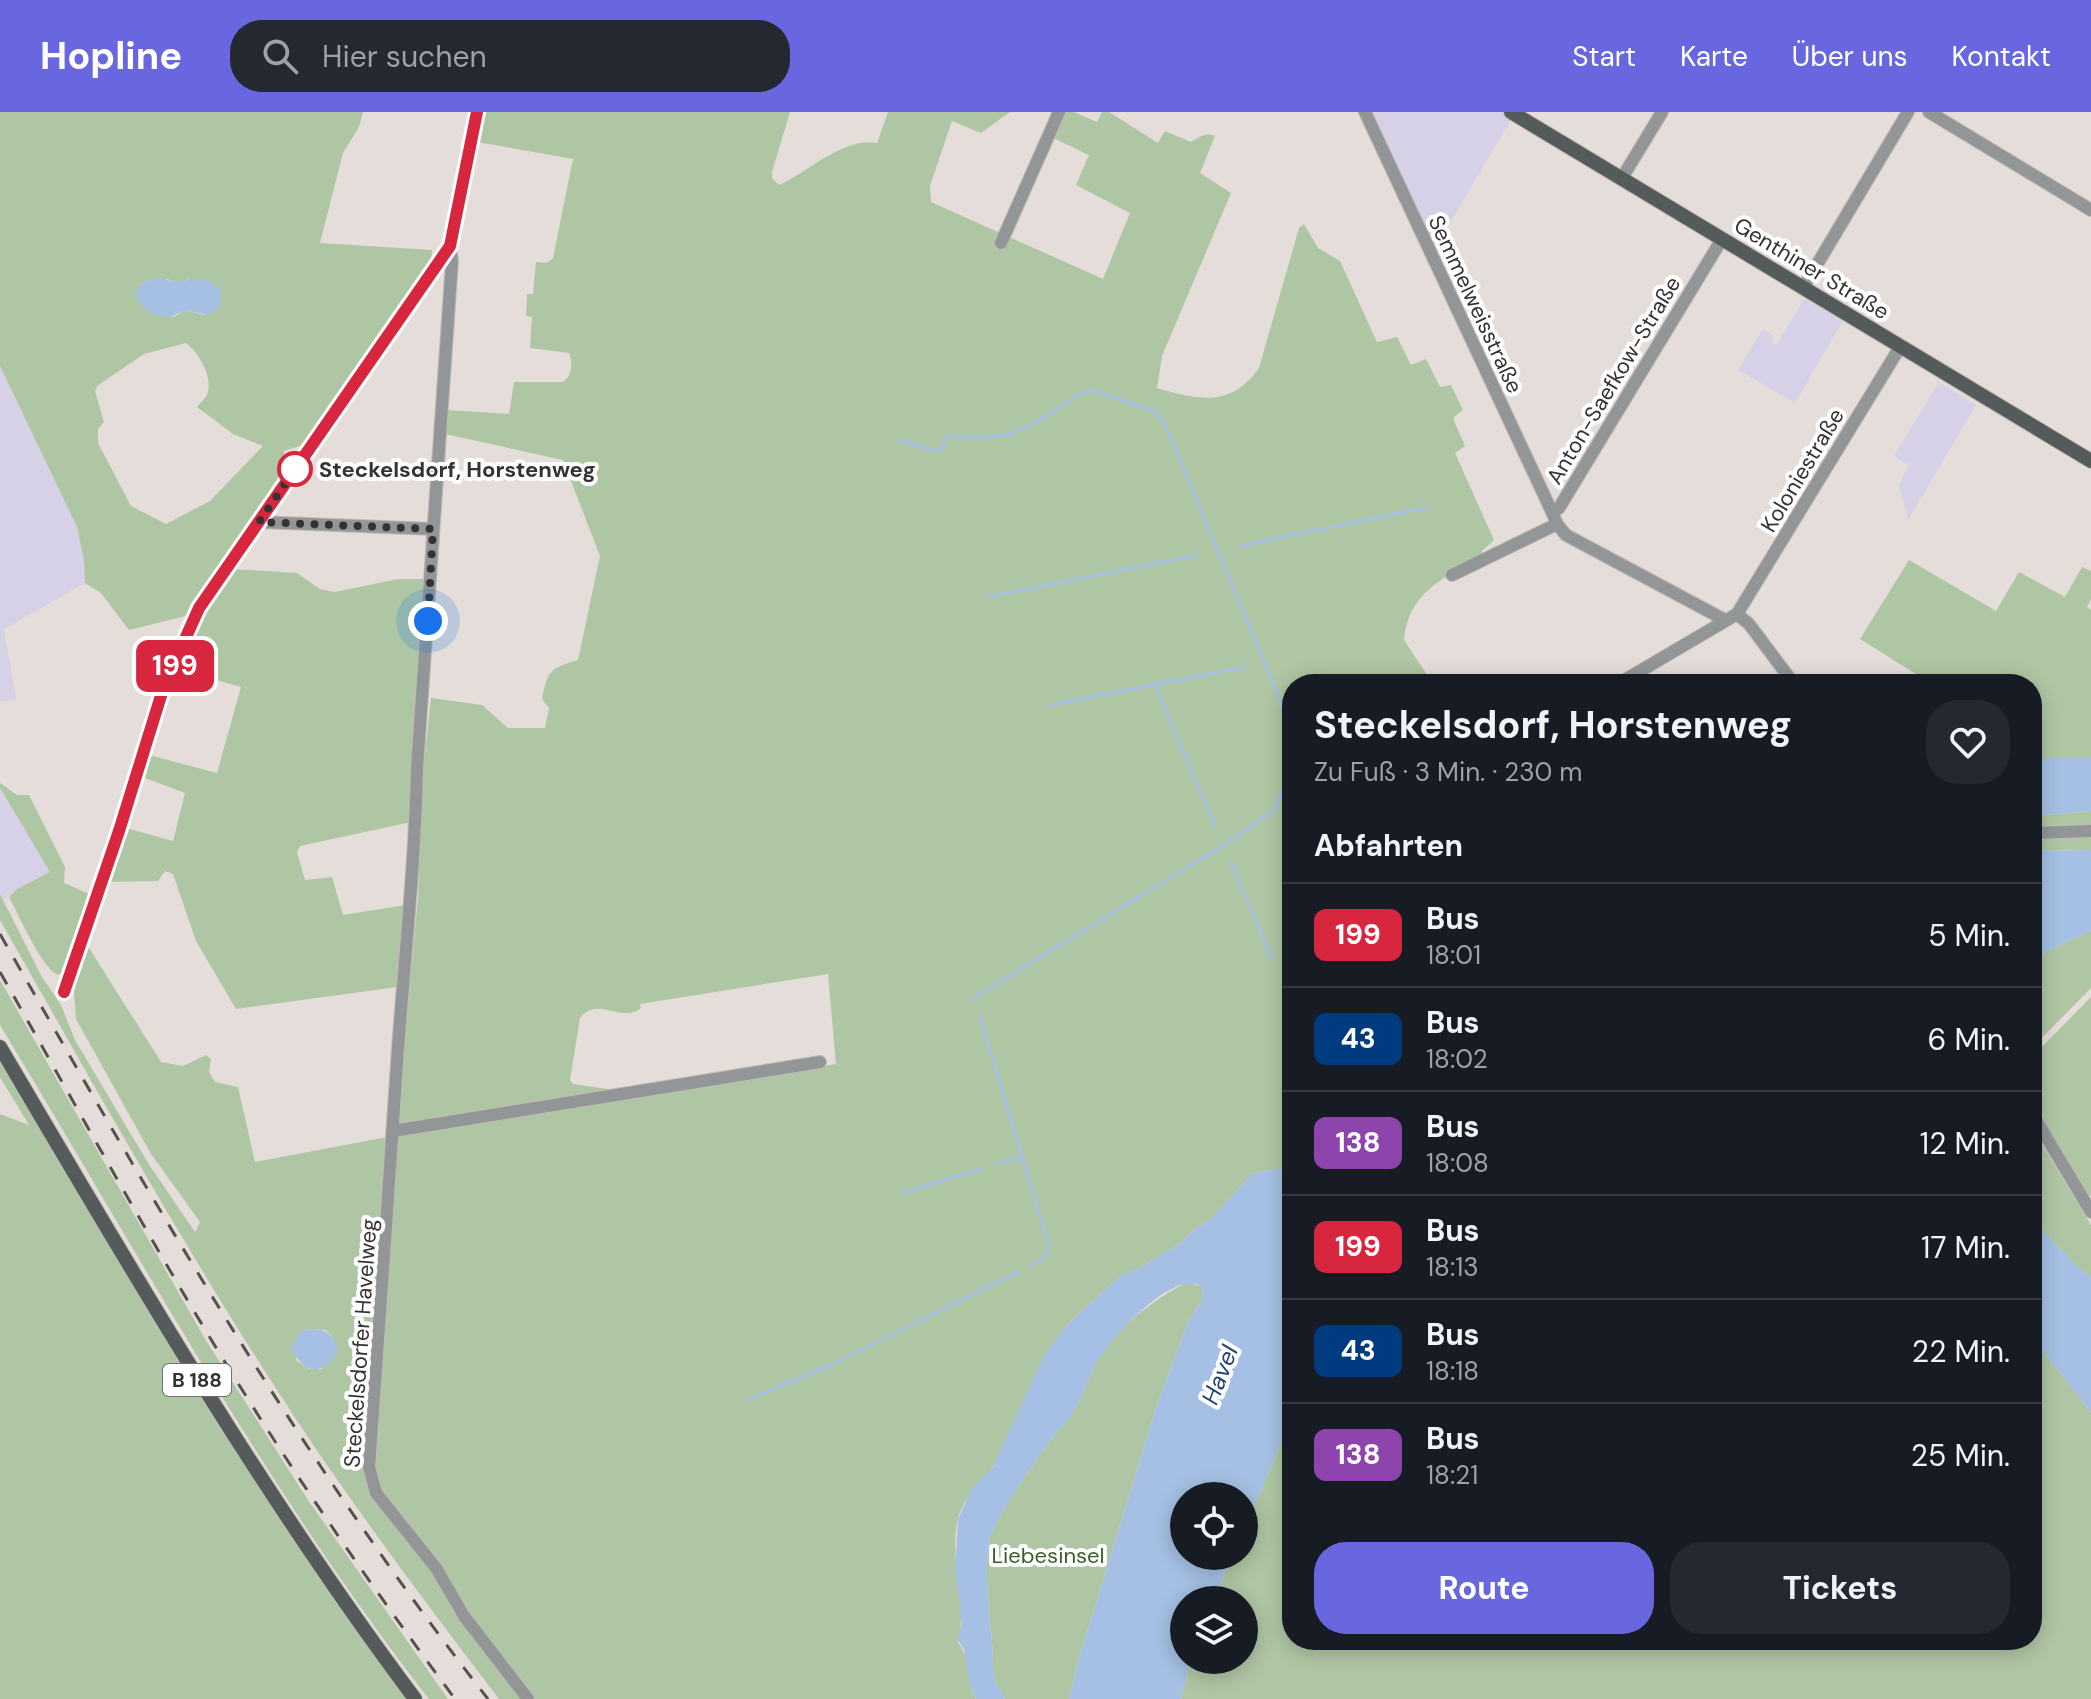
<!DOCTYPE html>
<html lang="de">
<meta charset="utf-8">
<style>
:root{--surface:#171b24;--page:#242831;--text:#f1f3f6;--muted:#9ea1a6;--line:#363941;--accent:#6867e0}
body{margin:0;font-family:"DM Sans",sans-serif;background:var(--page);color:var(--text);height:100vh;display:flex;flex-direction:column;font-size:30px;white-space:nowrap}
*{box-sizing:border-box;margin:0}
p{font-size:26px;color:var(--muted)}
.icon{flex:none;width:44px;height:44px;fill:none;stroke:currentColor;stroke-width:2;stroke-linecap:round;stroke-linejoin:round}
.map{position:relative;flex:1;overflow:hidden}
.sheet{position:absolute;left:1282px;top:562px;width:760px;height:976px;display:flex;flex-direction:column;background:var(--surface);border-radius:32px;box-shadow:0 4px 20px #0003}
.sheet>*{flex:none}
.badge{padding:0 16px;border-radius:12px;font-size:28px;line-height:52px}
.fabs{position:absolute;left:1170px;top:1370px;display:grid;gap:16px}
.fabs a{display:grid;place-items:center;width:88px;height:88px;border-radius:50%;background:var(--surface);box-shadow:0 4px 20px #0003;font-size:40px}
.you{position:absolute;width:40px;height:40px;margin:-20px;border:6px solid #fff;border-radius:50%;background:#1a73e8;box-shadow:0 0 0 12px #1a73e833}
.map>.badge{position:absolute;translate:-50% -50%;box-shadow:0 0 0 4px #fff}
h2{padding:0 32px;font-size:30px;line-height:72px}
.round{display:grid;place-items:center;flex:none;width:84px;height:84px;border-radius:32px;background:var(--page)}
.headline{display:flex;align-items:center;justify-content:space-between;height:136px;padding:0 32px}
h1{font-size:38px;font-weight:700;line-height:60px}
.cta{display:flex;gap:16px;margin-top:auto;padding:16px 32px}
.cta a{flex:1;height:92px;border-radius:32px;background:var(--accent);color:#fff;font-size:32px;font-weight:700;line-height:92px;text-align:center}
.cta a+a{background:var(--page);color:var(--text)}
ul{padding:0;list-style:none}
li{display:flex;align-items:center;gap:24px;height:104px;padding:0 32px;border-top:2px solid var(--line)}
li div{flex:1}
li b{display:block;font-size:30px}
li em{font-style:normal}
li .badge{min-width:88px;font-weight:700;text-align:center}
header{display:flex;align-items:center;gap:48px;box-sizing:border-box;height:112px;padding:0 40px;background:var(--accent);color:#fff}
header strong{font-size:38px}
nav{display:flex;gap:44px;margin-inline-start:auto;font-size:28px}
.search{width:560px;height:72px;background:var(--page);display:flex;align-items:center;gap:20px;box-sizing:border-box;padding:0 28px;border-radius:32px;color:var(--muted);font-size:30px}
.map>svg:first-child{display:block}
.commercial{fill:#d6d1e7}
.green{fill:#afc6a4;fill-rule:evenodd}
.water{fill:#a5c0e4}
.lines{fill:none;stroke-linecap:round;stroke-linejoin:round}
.stream{stroke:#a5c0e4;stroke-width:3}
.minor-casing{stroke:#c2bbb7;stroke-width:14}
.major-casing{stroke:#c2bbb7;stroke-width:16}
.minor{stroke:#929696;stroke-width:12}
.major{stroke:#545b5a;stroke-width:14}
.rail{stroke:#55514f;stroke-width:3;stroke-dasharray:14 14;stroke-linecap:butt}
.line-casing{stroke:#fff;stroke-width:18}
.line{stroke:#d7263d;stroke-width:12}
.walk{stroke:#353231;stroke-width:8;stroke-dasharray:0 14.4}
.stop-dot{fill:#fff;stroke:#d7263d;stroke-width:4}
.labels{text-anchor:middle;stroke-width:8;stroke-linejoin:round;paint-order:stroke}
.shield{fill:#fff;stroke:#72706f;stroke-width:2}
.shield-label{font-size:20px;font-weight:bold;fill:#353231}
.street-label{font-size:22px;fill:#353231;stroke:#fff}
.stop-label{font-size:22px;font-weight:bold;fill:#353231;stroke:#fff;text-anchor:start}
.park-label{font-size:22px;fill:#3b5d29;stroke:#fff}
.water-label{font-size:24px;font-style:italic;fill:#1f4371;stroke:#fff}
</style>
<header>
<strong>Hopline</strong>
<div class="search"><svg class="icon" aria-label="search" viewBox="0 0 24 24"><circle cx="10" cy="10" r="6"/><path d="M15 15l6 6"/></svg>Hier suchen</div>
<nav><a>Start</a><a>Karte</a><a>Über uns</a><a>Kontakt</a></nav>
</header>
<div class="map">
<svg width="2091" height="1587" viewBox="0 0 2091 1587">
<rect width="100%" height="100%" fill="#e5ddd9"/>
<g class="commercial">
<path d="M 1371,0 L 1502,0 L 1512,6 L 1440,128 L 1432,132 Z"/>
<path d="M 1806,184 L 1844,207 L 1795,291 L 1738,258 L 1763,217 L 1774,224 L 1771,229 L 1776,233 Z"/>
<path d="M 0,254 L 77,415 L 84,448 L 85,471 L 4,517 L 16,587 L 0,590 Z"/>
<path d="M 1939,270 L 1976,293 L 1908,408 L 1899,372 L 1909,353 L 1894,344 Z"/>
<path d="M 0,676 L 50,760 L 17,777 L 4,788 L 0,782 Z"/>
</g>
<g class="green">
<path d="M 0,0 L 363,0 L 359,15 L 343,41 L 320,131 L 432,138 L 431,150 L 306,332 L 284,339 L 286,362 L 190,503 L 129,518 L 101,481 L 85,471 L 84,448 L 77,415 L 0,254 ZM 151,167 L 167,167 L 177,171 L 190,167 L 209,168 L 204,203 L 185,198 L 173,205 L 140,173 ZM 186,231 C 198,240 212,263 208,279 C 207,286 201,290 197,295 L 233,322 L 263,334 L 210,389 L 166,412 L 131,394 L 98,331 L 98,317 L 104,310 L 95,279 L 97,274 L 144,242 Z"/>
<path d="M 483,0 L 790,0 L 772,60 L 772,66 L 779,73 C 809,60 843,25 877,31 L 888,0 L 1010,0 L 981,21 L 952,9 L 930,74 L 931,90 L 1103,167 L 1130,101 L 1076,73 L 1089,43 L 1053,26 L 1065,0 L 1074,0 L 1097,10 L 1102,0 L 1109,0 L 1158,31 L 1165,19 L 1191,30 C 1200,25 1205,20 1215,24 L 1200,61 L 1231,81 L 1162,244 L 1157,276 C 1198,288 1231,296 1259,256 L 1299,116 L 1304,112 L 1318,136 L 1340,149 L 1377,230 L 1397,225 L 1411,253 L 1426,247 L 1440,275 L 1451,273 L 1463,298 L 1454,305 L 1454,309 L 1465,334 L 1455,341 L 1494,428 L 1482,439 L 1481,445 C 1443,466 1408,481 1404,528 L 1433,572 L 1292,572 L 1292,1054 L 1252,1062 L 1211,1107 L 1192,1119 L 1181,1131 L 1139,1156 L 1120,1164 L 1069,1211 L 1060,1225 C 1038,1267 1018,1310 995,1351 C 983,1371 965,1381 958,1407 C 948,1448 969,1495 958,1530 C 970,1545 967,1569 976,1587 L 534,1587 L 470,1506 L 383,1382 L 377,1368 L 375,1347 L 394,1093 L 397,1006 L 418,786 L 422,669 L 431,586 L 482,593 L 508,616 L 545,616 L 549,596 L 542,587 C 548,558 549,557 578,548 L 600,444 L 563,348 L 445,322 L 447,298 L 509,302 L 514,270 L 563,270 C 572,265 573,250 569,241 L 530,236 L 532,205 L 526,204 L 527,182 L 533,182 L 536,150 L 547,151 L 553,146 L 573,47 L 477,30 ZM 828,862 L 836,952 L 643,982 L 573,972 L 570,968 L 580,906 C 598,883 621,912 641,896 L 640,892 Z"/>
<path d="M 1909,448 L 1996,499 L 2019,460 L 2065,485 L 2082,455 L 2091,459 L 2091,487 L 2087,495 L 2091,498 L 2091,646 L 2032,648 L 2032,572 L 1923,572 L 1924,567 L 1860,527 Z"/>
<path d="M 232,457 L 297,461 L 320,477 L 335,480 L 398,467 L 425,467 L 411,710 L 300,734 L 297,740 L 305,768 L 332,765 L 343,803 L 406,793 L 397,875 L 236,897 L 196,829 L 173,762 L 165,759 L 158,769 L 108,770 L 126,716 L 173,729 L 185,681 L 142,665 L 149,643 L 217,661 L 241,575 L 177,557 L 204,500 Z"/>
<path d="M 0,671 L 17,683 L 29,683 L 65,755 L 64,771 L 92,783 L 65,859 L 58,863 C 42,857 19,803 9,785 L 17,777 L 50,760 L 0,676 Z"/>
<path d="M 2091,699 L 2091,713 L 2032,716 L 2032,704 Z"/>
<path d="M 2091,723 L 2091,738 L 2032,739 L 2032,726 Z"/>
<path d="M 0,782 L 42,865 L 61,893 L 75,928 L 148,1051 L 195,1120 L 200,1110 L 151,1042 L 76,907 L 74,879 L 84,828 L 161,950 L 183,954 L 206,943 L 211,947 L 209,960 L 215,970 L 238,975 L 255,1050 L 387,1025 L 365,1358 L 366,1372 L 429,1453 L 461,1510 L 523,1587 L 499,1587 C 438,1507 377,1426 320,1343 C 203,1171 103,989 0,808 ZM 314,1217 L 326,1218 L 332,1224 L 322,1257 L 309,1257 L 296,1248 L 303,1218 Z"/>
<path d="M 2091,818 L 2091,876 L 2032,936 L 2032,847 Z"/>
<path d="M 0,868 L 205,1227 L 308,1388 L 448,1587 L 429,1587 C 266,1378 137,1139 0,913 Z"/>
<path d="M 2091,885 L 2091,1083 L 2088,1086 L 2032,993 L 2032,945 Z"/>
<path d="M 0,949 C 129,1166 255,1385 408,1587 L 0,1587 L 0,1002 L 29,1013 L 0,965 Z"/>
<path d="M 2032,1016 L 2091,1113 L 2091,1165 L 2082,1159 L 2032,1108 Z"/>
<path d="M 1187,1170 L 1201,1174 L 1204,1184 L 1188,1210 L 1158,1290 L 1081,1540 L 1069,1587 L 1005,1587 L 996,1571 L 993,1560 C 994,1518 982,1474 989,1431 C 992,1408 1040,1344 1055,1321 C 1082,1300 1084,1268 1102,1242 C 1123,1210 1154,1188 1187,1170 Z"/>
<path d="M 2032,1225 L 2091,1300 L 2091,1587 L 1181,1587 L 1191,1548 L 1244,1548 L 1244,1488 L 1213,1488 L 1233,1444 L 1244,1444 L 1244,1418 L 1292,1305 L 1292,1528 L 2032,1528 Z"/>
</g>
<g class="water">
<path d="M 151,167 L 165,167 L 177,171 L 190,167 L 207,167 L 221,179 L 219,195 L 207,203 L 185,198 L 170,205 L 159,204 L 146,198 L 135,184 L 140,173 Z"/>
<path d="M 2050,646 L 2091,646 L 2091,699 L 2032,704 L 2032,648 Z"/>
<path d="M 2091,738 L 2091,818 L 2032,847 L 2032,739 Z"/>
<path d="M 1292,1054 L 1292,1305 L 1244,1418 L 1244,1384 L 1184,1384 L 1184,1444 L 1233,1444 L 1213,1488 L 1184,1488 L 1184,1548 L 1191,1548 L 1181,1587 L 1069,1587 L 1081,1540 L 1158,1290 L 1188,1210 L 1204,1184 L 1201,1174 C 1175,1158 1118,1219 1103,1241 C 1084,1267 1082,1301 1055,1321 C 1040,1344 992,1408 989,1431 C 982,1474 994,1518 993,1560 L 996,1571 L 1005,1587 L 976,1587 L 969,1569 L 964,1537 L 957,1527 L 962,1512 L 955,1457 L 958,1407 L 972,1376 L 993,1355 L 1044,1243 L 1069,1211 L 1120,1164 L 1139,1156 L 1181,1131 L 1192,1119 L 1211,1107 L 1252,1062 Z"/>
<path d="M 2032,1108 L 2082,1159 L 2091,1165 L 2091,1300 L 2032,1225 Z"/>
<path d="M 314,1217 C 330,1218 333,1224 338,1239 C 323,1265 303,1263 291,1235 L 303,1218 Z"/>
</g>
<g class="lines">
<g class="stream">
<path d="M 899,328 L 936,339 L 943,335 L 947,325 L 950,324 C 995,328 1016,325 1054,299 C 1067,291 1078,280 1094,278 L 1156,300 L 1165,312 L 1292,617"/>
<path d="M 1240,434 L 1429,395"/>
<path d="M 987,485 L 1198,443"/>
<path d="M 1155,573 L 1215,714"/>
<path d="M 1050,593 L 1245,555"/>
<path d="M 1231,751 L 1272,846"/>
<path d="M 972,887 L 1224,733 L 1275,697 L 1285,673 L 1290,666"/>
<path d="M 980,905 L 1049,1134 L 1046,1145 L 1031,1153"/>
<path d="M 997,1052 L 1023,1044"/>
<path d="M 902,1081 L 981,1057"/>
<path d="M 747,1288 L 831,1253 L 1018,1160"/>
</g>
<defs>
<g id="minor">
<path d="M 1365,0 L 1552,400"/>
<path d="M 1929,0 L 2091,98"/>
<path d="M 1622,66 L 1662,0"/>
<path d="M 1001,131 L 1059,0"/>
<path d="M 450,134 L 452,149 L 417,656 C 415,750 405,842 398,936 C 388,1076 380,1215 369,1355 L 376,1381 L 436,1456 L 464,1504 L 528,1587"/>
<path d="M 1803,176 L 1908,0"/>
<path d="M 259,410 L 433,417"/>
<path d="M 1557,412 L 1566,423 L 1725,508"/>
<path d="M 1452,463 L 1557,412 L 1552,400 L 1559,396 L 1722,127"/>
<path d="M 1737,502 L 1900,235"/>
<path d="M 1618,572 L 1737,502 L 1749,512 L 1794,572"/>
<path d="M 2032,721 L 2091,719"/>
<path d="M 64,880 L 119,719 L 164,574 L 190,512 L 227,454 L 450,134 L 477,0"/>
<path d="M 2032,1001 L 2091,1100"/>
<path d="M 393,1019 L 820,950"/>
</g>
<g id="major">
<path d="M 1511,0 L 2091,349"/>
<path d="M 0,935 C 131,1158 260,1380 415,1587"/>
</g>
</defs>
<use href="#minor" class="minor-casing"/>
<use href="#major" class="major-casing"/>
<use href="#minor" class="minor"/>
<use href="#major" class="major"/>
<g class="rail">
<path d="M 0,822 C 150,1085 301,1348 488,1587"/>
<path d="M 0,860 C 79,999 156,1140 241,1276 C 308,1383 380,1486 455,1587"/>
</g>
</g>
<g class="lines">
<defs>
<path id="line" d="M 64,880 L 119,719 L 164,574 L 199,496 L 450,134 L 477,0"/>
</defs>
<use href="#line" class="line-casing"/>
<use href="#line" class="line"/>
<path class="walk" d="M 295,357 L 302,347 L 259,410 L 433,417 L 428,509"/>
</g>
<circle class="stop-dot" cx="295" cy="357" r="16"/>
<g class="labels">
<rect class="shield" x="163" y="1252" width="68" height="32" rx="6"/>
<g class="shield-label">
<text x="197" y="1275">B 188</text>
</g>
<g class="street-label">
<text transform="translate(1812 156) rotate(31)" y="8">Genthiner Straße</text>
<text transform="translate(1476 192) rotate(65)" y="8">Semmelweisstraße</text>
<text transform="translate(1613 268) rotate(-59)" y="8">Anton-Saefkow-Straße</text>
<text transform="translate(1802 358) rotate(-59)" y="8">Koloniestraße</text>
<text transform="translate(360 1231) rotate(-86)" y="8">Steckelsdorfer Havelweg</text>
</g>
<g class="stop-label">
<text x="319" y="365">Steckelsdorf, Horstenweg</text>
</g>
<g class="park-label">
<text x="1048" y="1451">Liebesinsel</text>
</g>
<g class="water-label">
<text transform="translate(1220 1263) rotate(-69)" y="8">Havel</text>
</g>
</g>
</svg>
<div class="fabs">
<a><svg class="icon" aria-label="locate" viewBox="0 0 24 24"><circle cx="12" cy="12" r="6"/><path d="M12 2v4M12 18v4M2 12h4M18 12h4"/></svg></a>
<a><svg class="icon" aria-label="layers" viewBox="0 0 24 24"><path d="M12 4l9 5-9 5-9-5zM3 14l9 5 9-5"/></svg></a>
</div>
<div class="you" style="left:428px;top:509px"></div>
<b class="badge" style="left:175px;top:554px;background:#d7263d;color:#fff">199</b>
<section class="sheet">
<div class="headline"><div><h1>Steckelsdorf, Horstenweg</h1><p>Zu Fuß · 3 Min. · 230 m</p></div><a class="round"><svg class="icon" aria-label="heart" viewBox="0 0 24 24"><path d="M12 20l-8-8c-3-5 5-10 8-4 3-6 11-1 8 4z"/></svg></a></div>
<h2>Abfahrten</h2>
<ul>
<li><span class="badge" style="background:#d7263d;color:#fff">199</span><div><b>Bus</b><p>18:01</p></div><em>5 Min.</em></li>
<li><span class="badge" style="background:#003b80;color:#fff">43</span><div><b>Bus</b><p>18:02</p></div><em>6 Min.</em></li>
<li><span class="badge" style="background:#8e44ad;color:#fff">138</span><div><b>Bus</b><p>18:08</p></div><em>12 Min.</em></li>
<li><span class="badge" style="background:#d7263d;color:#fff">199</span><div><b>Bus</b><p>18:13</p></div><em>17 Min.</em></li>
<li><span class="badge" style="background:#003b80;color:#fff">43</span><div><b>Bus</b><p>18:18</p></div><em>22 Min.</em></li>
<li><span class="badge" style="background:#8e44ad;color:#fff">138</span><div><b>Bus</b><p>18:21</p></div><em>25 Min.</em></li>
</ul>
<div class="cta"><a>Route</a><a>Tickets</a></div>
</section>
</div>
